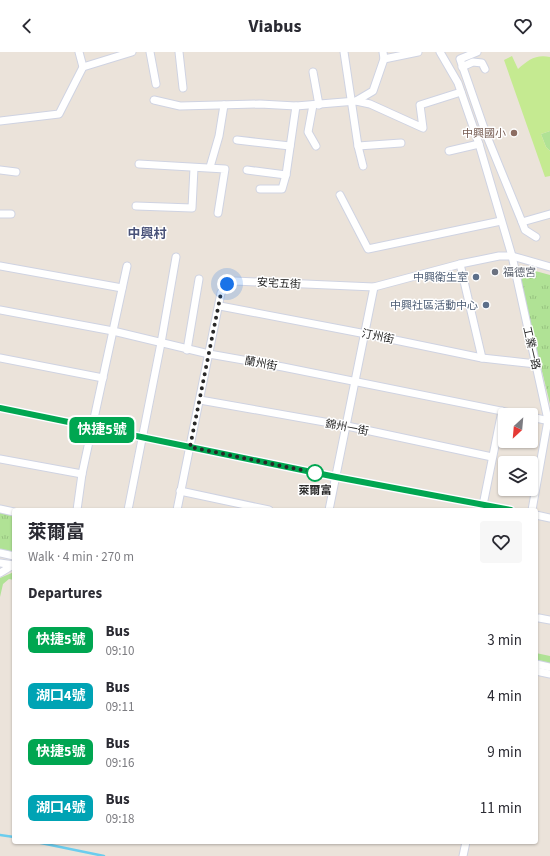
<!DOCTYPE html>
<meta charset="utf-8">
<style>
:root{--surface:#fff;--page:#f7f7f7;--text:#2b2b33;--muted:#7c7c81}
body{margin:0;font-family:"Source Sans 3","Noto Sans TC",sans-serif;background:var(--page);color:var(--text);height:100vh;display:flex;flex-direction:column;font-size:15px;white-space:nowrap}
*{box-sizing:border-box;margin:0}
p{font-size:13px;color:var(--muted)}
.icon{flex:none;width:22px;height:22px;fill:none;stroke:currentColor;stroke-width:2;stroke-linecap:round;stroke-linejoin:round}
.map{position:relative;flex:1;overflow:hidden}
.panel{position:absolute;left:12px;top:456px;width:526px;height:336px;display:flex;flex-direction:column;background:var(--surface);border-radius:4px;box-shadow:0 1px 3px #0004}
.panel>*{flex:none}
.badge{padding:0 8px;border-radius:6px;font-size:14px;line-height:26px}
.needle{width:26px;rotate:206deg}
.fabs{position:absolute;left:498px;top:356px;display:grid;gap:8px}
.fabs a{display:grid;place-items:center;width:40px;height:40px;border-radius:4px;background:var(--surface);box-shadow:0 1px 3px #0004;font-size:20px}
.you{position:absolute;width:20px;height:20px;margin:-10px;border:3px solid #fff;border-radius:50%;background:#1a73e8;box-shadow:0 0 0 6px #1a73e833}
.map>.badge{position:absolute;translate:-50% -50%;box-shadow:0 0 0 2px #fff}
h2{padding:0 16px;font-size:15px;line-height:36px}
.round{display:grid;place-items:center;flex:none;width:42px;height:42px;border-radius:4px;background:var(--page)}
.summary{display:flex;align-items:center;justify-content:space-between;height:68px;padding:0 16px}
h1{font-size:19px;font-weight:700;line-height:30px}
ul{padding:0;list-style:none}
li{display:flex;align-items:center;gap:12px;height:56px;padding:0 16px}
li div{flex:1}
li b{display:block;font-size:15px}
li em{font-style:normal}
li .badge{min-width:44px;font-weight:700;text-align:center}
header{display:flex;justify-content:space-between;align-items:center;height:52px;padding:0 16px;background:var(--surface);font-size:18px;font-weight:700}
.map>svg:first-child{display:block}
.grass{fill:#b0e295}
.park{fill:url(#park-tufts)}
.pitch{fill:#c5ea91}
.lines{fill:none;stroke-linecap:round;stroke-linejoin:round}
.stream{stroke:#6bcdee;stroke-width:2.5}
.minor-casing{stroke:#cfd3e2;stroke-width:9}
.minor{stroke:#fff;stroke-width:7}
.line-casing{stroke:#fff;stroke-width:9}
.line{stroke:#00a651;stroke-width:6}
.walk{stroke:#282828;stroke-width:4;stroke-dasharray:0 7.2}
.education-dot{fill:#8d6e63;stroke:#fff;stroke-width:1.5}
.worship-dot{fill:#6b7280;stroke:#fff;stroke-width:1.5}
.service-dot{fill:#5c6f8a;stroke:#fff;stroke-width:1.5}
.stop-dot{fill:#fff;stroke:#00a651;stroke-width:2}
.labels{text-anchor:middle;stroke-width:3;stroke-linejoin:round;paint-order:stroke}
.education-label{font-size:11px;fill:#785e54;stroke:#fff;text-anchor:end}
.worship-label{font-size:11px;fill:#5b616d;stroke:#fff;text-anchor:start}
.service-label{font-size:11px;fill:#4e5e75;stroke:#fff;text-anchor:end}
.street-label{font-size:11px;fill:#282828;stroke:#fff}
.stop-label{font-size:11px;font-weight:bold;fill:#282828;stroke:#fff}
.quarter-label{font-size:13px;font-weight:bold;fill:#495279;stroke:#fff}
</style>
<header><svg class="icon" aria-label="back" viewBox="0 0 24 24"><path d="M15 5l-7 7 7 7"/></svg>Viabus<svg class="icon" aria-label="heart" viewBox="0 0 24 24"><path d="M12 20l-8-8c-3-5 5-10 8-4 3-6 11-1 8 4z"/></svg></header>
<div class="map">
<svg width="550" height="804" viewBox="0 0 550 804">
<defs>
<pattern id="park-tufts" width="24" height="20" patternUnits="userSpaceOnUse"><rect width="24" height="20" fill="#b0e295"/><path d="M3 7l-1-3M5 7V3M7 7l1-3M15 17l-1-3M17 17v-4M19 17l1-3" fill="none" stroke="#97c280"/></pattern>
</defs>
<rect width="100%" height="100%" fill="#ebe3da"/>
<g class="grass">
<path d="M 550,79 L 550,99 L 546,95 L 541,82 Z"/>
<path d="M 14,520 L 14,528 L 9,527 L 3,532 L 0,545 L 0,526 Z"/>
</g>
<g class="park">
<path d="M 528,217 L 550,223 L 550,352 L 520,229 Z"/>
<path d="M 0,459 L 14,462 L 14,502 L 0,499 Z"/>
<path d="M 536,601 L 550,604 L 550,613 L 536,610 Z"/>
</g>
<path class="pitch" d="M 512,4 L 518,17 C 528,8 536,2 550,5 L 550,79 L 541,82 L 546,95 L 550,99 L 550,124 L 545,125 L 504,8 Z"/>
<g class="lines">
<g class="stream">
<path d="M 0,783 L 14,785"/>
<path d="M 36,790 L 104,804"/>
</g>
<defs>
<g id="minor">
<path d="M 79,0 L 83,15"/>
<path d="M 150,0 L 156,32"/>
<path d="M 179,0 L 183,36"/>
<path d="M 344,0 L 358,94 L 363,114"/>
<path d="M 440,0 L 458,31 L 479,92 L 512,204 L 548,368 L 532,458"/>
<path d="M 477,0 L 460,7 L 486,82 L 522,170 L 550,162"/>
<path d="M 384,7 L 418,0"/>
<path d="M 462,15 L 473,10 L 482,11 L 485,17"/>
<path d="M 313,20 L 319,53"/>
<path d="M 154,48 L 180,54 L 260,52 L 296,54 L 356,49 L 373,39 L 384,7 L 383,0"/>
<path d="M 356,49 L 370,52 L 423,76 L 420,53 L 461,40"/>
<path d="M 313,53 L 308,80 L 316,94"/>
<path d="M 0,69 L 59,62 L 83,15 L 132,0"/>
<path d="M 237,88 L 290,94"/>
<path d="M 358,94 L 401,91"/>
<path d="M 449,99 L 479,92"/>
<path d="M 139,112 L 225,117 L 218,161"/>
<path d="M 210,115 L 219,84 L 224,53"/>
<path d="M 0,118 L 16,120"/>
<path d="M 247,118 L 286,123"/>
<path d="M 260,137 L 282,137 L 286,123 L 296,54"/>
<path d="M 340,143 L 368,197 L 501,169"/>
<path d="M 136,154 L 192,156 L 194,116"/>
<path d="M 0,162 L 11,162"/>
<path d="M 522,170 L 525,178 L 536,185"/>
<path d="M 460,212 L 482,306"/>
<path d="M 0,214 L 122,236"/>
<path d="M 220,254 L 366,282 L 482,306 L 536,312"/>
<path d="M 0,258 L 113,279 L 209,302 L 283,315 L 521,363"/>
<path d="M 187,298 L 199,227"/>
<path d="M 0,306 L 103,326"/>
<path d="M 200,348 L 347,374 L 492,405"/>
<path d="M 0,356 L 336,425 L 511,458"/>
<path d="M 531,365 L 550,369"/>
<path d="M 0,407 L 82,422"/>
<path d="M 180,439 L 269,458"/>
<path d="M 0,457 L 14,460"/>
<path d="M 77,458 L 82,422 L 127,214"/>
<path d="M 128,458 L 161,291 L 176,205"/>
<path d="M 177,458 L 221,241 L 227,232 L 235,229 L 374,235 L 460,212 L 499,204 L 512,204 L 550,215"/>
<path d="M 329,458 L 374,235"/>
<path d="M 482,458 L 502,359"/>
<path d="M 536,463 L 550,466"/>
<path d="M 0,501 L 14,504"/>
<path d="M 0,511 L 14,513"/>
<path d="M 0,521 L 13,513"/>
<path d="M 539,566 L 550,568"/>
<path d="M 536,612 L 550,615"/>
<path d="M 536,619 L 550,622"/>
<path d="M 463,804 L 466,790"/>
</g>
</defs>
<use href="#minor" class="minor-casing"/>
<use href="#minor" class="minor"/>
</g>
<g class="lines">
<defs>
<path id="line" d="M 0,356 L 336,425 L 511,458"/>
</defs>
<use href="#line" class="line-casing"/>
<use href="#line" class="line"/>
<path class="walk" d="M 227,232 L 221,241 L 190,395 L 321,422 L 315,421"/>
</g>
<circle class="education-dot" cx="514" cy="81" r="4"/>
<circle class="worship-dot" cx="495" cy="220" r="4"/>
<g class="service-dot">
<circle cx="476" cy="225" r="4"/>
<circle cx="486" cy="253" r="4"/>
</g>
<circle class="stop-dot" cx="315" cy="421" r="8"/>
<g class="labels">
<g class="education-label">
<text x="506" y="85">中興國小</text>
</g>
<g class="worship-label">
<text x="503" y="224">福德宮</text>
</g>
<g class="service-label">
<text x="468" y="229">中興衛生室</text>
<text x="478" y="257">中興社區活動中心</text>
</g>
<g class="street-label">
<text transform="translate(279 231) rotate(3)" y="4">安宅五街</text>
<text transform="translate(378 284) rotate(12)" y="4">汀州街</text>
<text transform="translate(532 296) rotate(77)" y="4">工業一路</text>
<text transform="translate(261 311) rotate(10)" y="4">蘭州街</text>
<text transform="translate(347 375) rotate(11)" y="4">錦州一街</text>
</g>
<g class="stop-label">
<text x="315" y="442">萊爾富</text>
</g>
<g class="quarter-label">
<text x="147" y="186">中興村</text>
</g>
</g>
</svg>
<div class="fabs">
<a><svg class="needle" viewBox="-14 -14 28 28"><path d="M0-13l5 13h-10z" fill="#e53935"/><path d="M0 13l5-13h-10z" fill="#7c7c81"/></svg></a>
<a><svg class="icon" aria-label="layers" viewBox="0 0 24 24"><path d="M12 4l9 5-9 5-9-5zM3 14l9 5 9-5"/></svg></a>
</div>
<div class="you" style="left:227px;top:232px"></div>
<b class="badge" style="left:102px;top:378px;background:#00a651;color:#fff">快捷5號</b>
<section class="panel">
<div class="summary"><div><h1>萊爾富</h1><p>Walk · 4 min · 270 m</p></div><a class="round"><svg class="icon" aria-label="heart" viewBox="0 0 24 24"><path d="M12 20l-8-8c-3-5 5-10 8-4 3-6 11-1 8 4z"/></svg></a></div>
<h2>Departures</h2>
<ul>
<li><span class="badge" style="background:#00a651;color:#fff">快捷5號</span><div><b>Bus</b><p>09:10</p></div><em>3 min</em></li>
<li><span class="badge" style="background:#00a3b4;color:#fff">湖口4號</span><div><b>Bus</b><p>09:11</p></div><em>4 min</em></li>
<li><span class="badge" style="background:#00a651;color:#fff">快捷5號</span><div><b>Bus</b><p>09:16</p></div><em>9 min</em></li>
<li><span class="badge" style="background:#00a3b4;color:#fff">湖口4號</span><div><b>Bus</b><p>09:18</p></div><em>11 min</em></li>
</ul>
</section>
</div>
